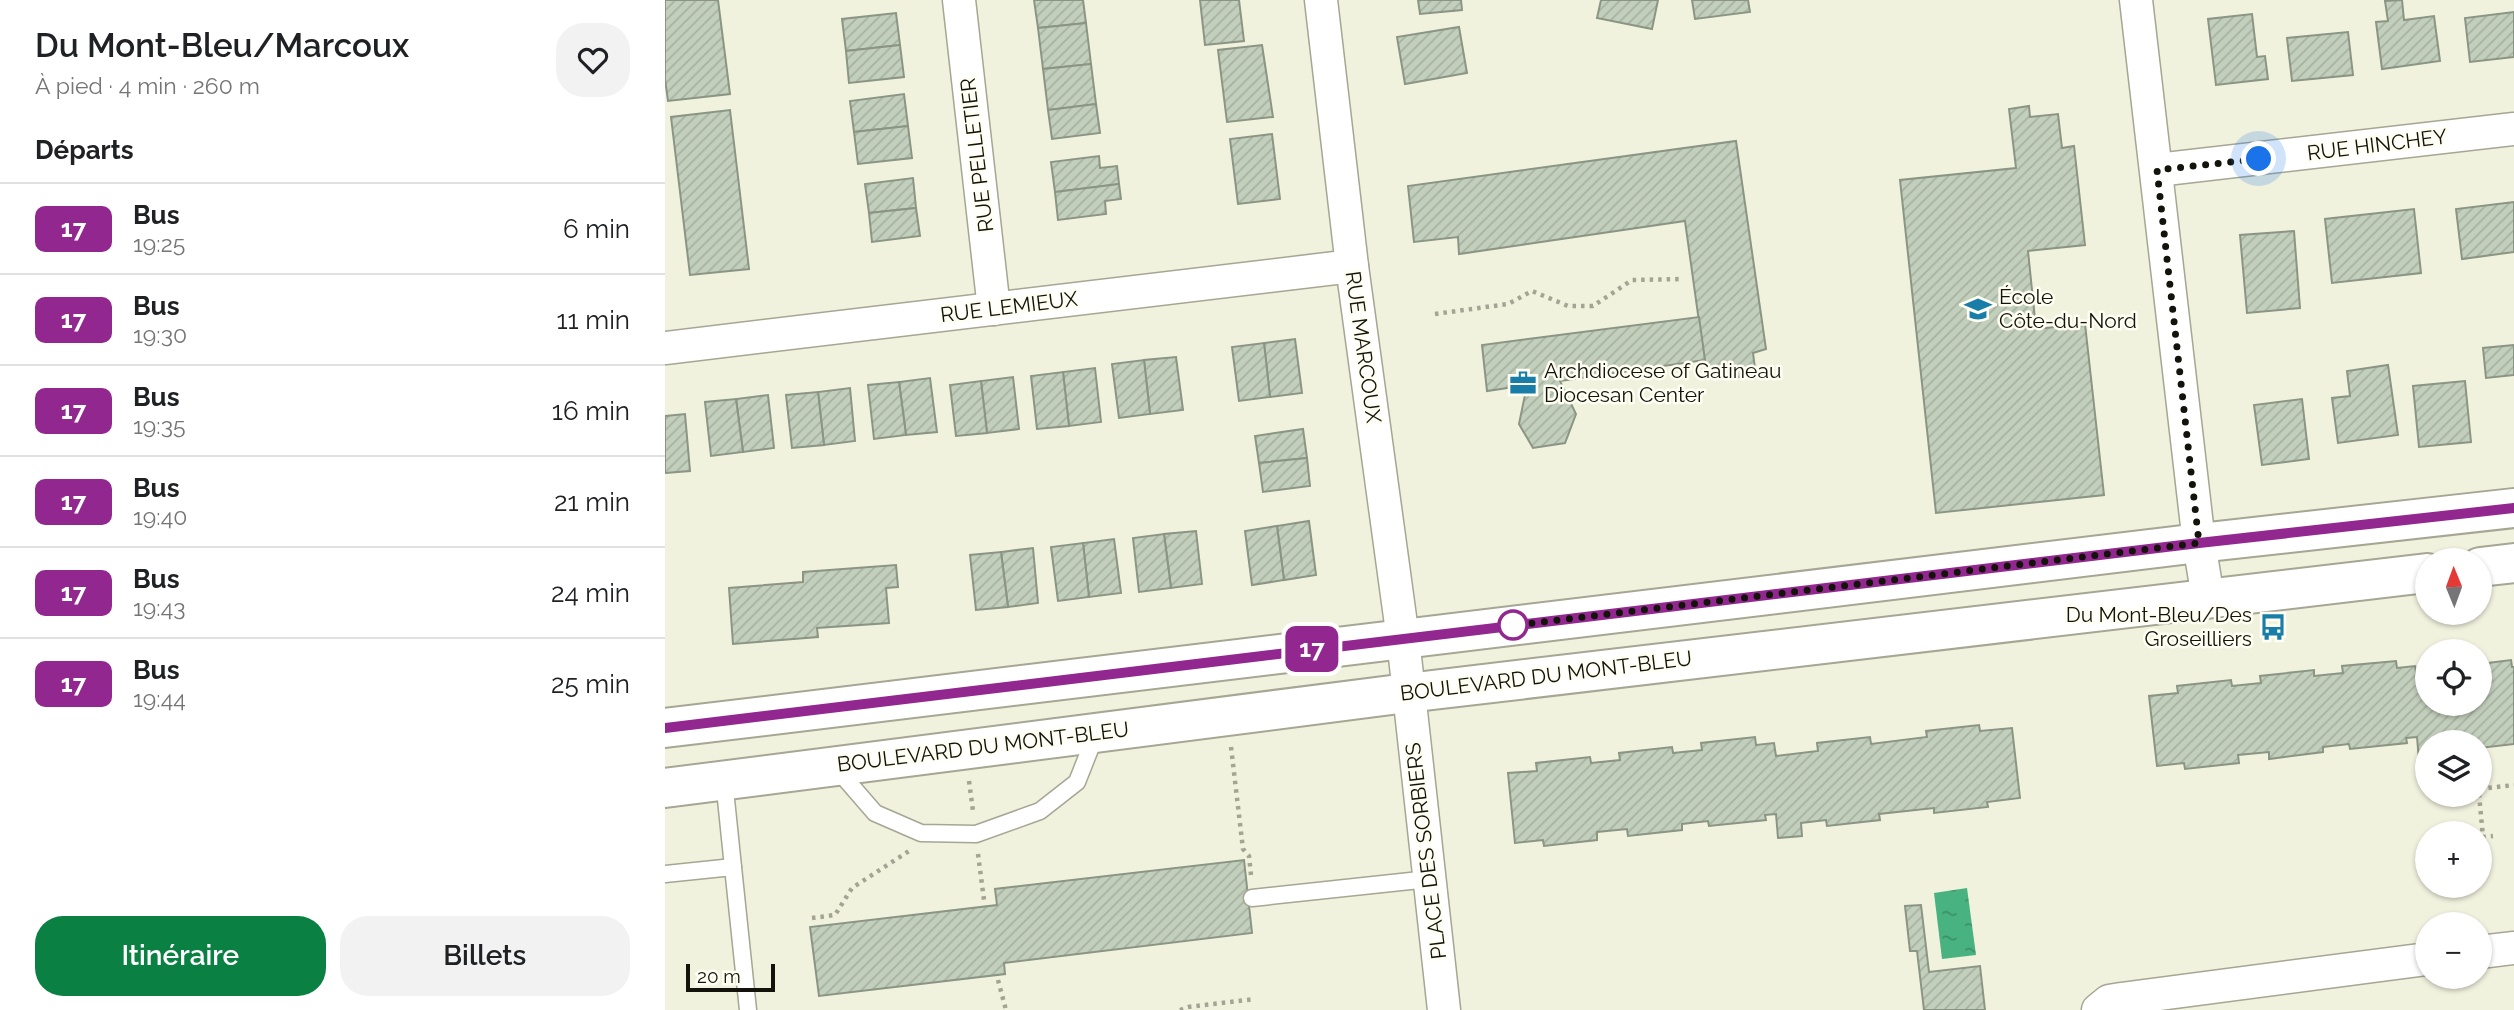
<!DOCTYPE html>
<html lang="fr">
<meta charset="utf-8">
<style>
:root{--surface:#fff;--page:#f2f2f2;--text:#202124;--muted:#757577;--line:#e0e0e0;--accent:#0b8043}
body{margin:0;font-family:Raleway,sans-serif;background:var(--page);color:var(--text);height:100vh;display:flex;flex-direction:column;font-size:26px;white-space:nowrap}
*{box-sizing:border-box;margin:0}
p{font-size:23px;color:var(--muted)}
.icon{flex:none;width:38px;height:38px;fill:none;stroke:currentColor;stroke-width:2;stroke-linecap:round;stroke-linejoin:round}
.map{position:relative;flex:1;overflow:hidden}
.drawer{display:flex;flex-direction:column;background:var(--surface);width:665px}
.drawer>*{flex:none}
.badge{padding:0 14px;border-radius:10px;font-size:24px;line-height:46px}
.needle{width:46px;rotate:359deg}
.fabs{position:absolute;left:1750px;top:548px;display:grid;gap:14px}
.fabs a{display:grid;place-items:center;width:77px;height:77px;border-radius:50%;background:var(--surface);box-shadow:0 2px 5px #0004;font-size:35px}
.scale{position:absolute;left:21px;bottom:18px;width:89px;box-sizing:border-box;padding-left:7px;border:4px solid #13130c;border-top:0;font-size:19px;line-height:24px;white-space:nowrap;color:#13130c;-webkit-text-stroke:5px #fefff2;paint-order:stroke}
.you{position:absolute;width:35px;height:35px;margin:-18px;border:5px solid #fff;border-radius:50%;background:#1a73e8;box-shadow:0 0 0 10px #1a73e833}
.map>.badge{position:absolute;translate:-50% -50%;box-shadow:0 0 0 4px #fff}
h2{padding:0 35px;font-size:26px;line-height:63px}
.round{display:grid;place-items:center;flex:none;width:74px;height:74px;border-radius:28px;background:var(--page)}
.head{display:flex;align-items:center;justify-content:space-between;height:119px;padding:0 35px}
h1{font-size:33px;font-weight:600;line-height:52px}
.action{display:flex;gap:14px;margin-top:auto;padding:14px 35px}
.action a{flex:1;height:80px;border-radius:28px;background:var(--accent);color:#fff;font-size:28px;font-weight:600;line-height:80px;text-align:center}
.action a+a{background:var(--page);color:var(--text)}
ul{padding:0;list-style:none}
li{display:flex;align-items:center;gap:21px;height:91px;padding:0 35px;border-top:2px solid var(--line)}
li div{flex:1}
li b{display:block;font-size:26px}
li em{font-style:normal}
li .badge{min-width:77px;font-weight:700;text-align:center}
main{display:flex;flex:1;min-height:0}
.map>svg:first-child{display:block}
.water{fill:url(#water-ripples)}
.building{fill:url(#building-hatch);stroke:#8a9584;stroke-width:2}
.lines{fill:none;stroke-linecap:round;stroke-linejoin:round}
.lane-casing{stroke:#a5a693;stroke-width:19}
.street-casing{stroke:#a5a693;stroke-width:35}
.secondary-casing{stroke:#a5a693;stroke-width:42}
.path{stroke:#a3a494;stroke-width:4.5;stroke-dasharray:3.5 5;stroke-linecap:butt}
.lane{stroke:#fff;stroke-width:16}
.street{stroke:#fff;stroke-width:32}
.secondary{stroke:#fff;stroke-width:38}
.line-casing{stroke:#fff;stroke-width:16}
.line{stroke:#922790;stroke-width:10}
.walk{stroke:#13130c;stroke-width:7;stroke-dasharray:0 12.6}
.stop-dot{fill:#fff;stroke:#922790;stroke-width:3.5}
.labels{text-anchor:middle;stroke-width:5;stroke-linejoin:round;paint-order:stroke}
.street-label{font-size:21px;fill:#13130c;stroke:#fefff2}
.poi-label{font-size:21px;fill:#13130c;stroke:#fefff2;text-anchor:start}
</style>
<main>
<section class="drawer">
<div class="head"><div><h1>Du Mont-Bleu/Marcoux</h1><p>À pied · 4 min · 260 m</p></div><a class="round"><svg class="icon" aria-label="heart" viewBox="0 0 24 24"><path d="M12 20l-8-8c-3-5 5-10 8-4 3-6 11-1 8 4z"/></svg></a></div>
<h2>Départs</h2>
<ul>
<li><span class="badge" style="background:#922790;color:#fff">17</span><div><b>Bus</b><p>19:25</p></div><em>6 min</em></li>
<li><span class="badge" style="background:#922790;color:#fff">17</span><div><b>Bus</b><p>19:30</p></div><em>11 min</em></li>
<li><span class="badge" style="background:#922790;color:#fff">17</span><div><b>Bus</b><p>19:35</p></div><em>16 min</em></li>
<li><span class="badge" style="background:#922790;color:#fff">17</span><div><b>Bus</b><p>19:40</p></div><em>21 min</em></li>
<li><span class="badge" style="background:#922790;color:#fff">17</span><div><b>Bus</b><p>19:43</p></div><em>24 min</em></li>
<li><span class="badge" style="background:#922790;color:#fff">17</span><div><b>Bus</b><p>19:44</p></div><em>25 min</em></li>
</ul>
<div class="action"><a>Itinéraire</a><a>Billets</a></div>
</section>
<div class="map">
<svg width="1849" height="1010" viewBox="0 0 1849 1010">
<defs>
<pattern id="water-ripples" width="26" height="14" patternUnits="userSpaceOnUse" patternTransform="scale(1.75)"><rect width="26" height="14" fill="#48b380"/><path d="M2 4q2-2 4 0t4 0M15 11q2-2 4 0t4 0" fill="none" stroke="#3b9067"/></pattern>
<pattern id="building-hatch" width="6" height="6" patternUnits="userSpaceOnUse" patternTransform="scale(1.75)"><rect width="6" height="6" fill="#c3cfbd"/><path d="M-1 1l2-2M0 6l6-6M5 7l2-2" fill="none" stroke="#a7b1a1"/></pattern>
</defs>
<rect width="100%" height="100%" fill="#f1f2de"/>
<path class="water" d="M 1302,888 L 1311,955 L 1277,959 L 1269,893 Z"/>
<g class="building">
<path d="M 0,0 L 53,0 L 65,94 L 3,101 L 0,79 Z"/>
<path d="M 369,0 L 418,0 L 421,23 L 373,28 Z"/>
<path d="M 535,0 L 574,0 L 579,41 L 540,45 Z"/>
<path d="M 753,0 L 796,0 L 797,10 L 755,14 Z"/>
<path d="M 936,0 L 993,0 L 987,29 L 932,18 Z"/>
<path d="M 1027,0 L 1083,0 L 1085,12 L 1030,19 Z"/>
<path d="M 1737,0 L 1739,20 L 1769,16 L 1775,61 L 1717,69 L 1711,22 L 1723,21 L 1720,1 Z"/>
<path d="M 1849,12 L 1849,57 L 1805,62 L 1800,18 Z"/>
<path d="M 231,13 L 235,45 L 181,51 L 177,19 Z"/>
<path d="M 1587,14 L 1592,57 L 1600,56 L 1603,79 L 1551,85 L 1543,19 Z"/>
<path d="M 421,23 L 426,64 L 378,69 L 373,28 Z"/>
<path d="M 794,27 L 802,73 L 740,84 L 732,37 Z"/>
<path d="M 1683,32 L 1688,75 L 1627,81 L 1622,38 Z"/>
<path d="M 235,45 L 239,77 L 184,83 L 181,51 Z"/>
<path d="M 597,45 L 608,117 L 562,122 L 553,50 Z"/>
<path d="M 426,64 L 431,104 L 383,110 L 378,69 Z"/>
<path d="M 239,94 L 243,126 L 189,132 L 185,101 Z"/>
<path d="M 431,104 L 435,133 L 387,139 L 383,110 Z"/>
<path d="M 1364,106 L 1365,117 L 1393,114 L 1397,148 L 1409,146 L 1420,245 L 1363,251 L 1371,329 L 1420,324 L 1439,495 L 1271,513 L 1235,180 L 1351,168 L 1344,109 Z"/>
<path d="M 65,110 L 84,269 L 25,275 L 6,117 Z"/>
<path d="M 243,126 L 247,158 L 193,164 L 189,132 Z"/>
<path d="M 607,134 L 615,199 L 573,204 L 565,139 Z"/>
<path d="M 1071,141 L 1101,349 L 1088,353 L 1091,376 L 1042,379 L 1020,221 L 794,254 L 793,237 L 749,242 L 743,186 Z"/>
<path d="M 434,156 L 435,168 L 452,166 L 454,184 L 390,192 L 386,162 Z"/>
<path d="M 248,178 L 251,208 L 204,213 L 200,184 Z"/>
<path d="M 454,184 L 456,199 L 440,201 L 441,214 L 393,220 L 390,192 Z"/>
<path d="M 1849,202 L 1849,252 L 1797,259 L 1791,209 Z"/>
<path d="M 251,208 L 255,236 L 207,242 L 204,213 Z"/>
<path d="M 1749,209 L 1756,273 L 1667,283 L 1660,219 Z"/>
<path d="M 1629,231 L 1635,308 L 1582,313 L 1575,235 Z"/>
<path d="M 1034,317 L 1040,360 L 895,381 L 911,414 L 900,443 L 868,448 L 854,424 L 862,385 L 822,391 L 817,345 Z"/>
<path d="M 630,339 L 637,393 L 605,397 L 599,343 Z"/>
<path d="M 599,343 L 605,397 L 574,401 L 567,347 Z"/>
<path d="M 1849,345 L 1849,375 L 1821,378 L 1818,348 Z"/>
<path d="M 511,357 L 518,410 L 485,414 L 479,360 Z"/>
<path d="M 479,360 L 485,414 L 454,418 L 447,364 Z"/>
<path d="M 1723,365 L 1733,435 L 1673,443 L 1667,398 L 1685,396 L 1682,371 Z"/>
<path d="M 430,368 L 436,422 L 404,426 L 398,372 Z"/>
<path d="M 398,372 L 404,426 L 372,429 L 366,376 Z"/>
<path d="M 348,377 L 354,429 L 322,433 L 316,381 Z"/>
<path d="M 265,378 L 272,432 L 241,435 L 234,382 Z"/>
<path d="M 316,381 L 322,433 L 291,436 L 285,385 Z"/>
<path d="M 1800,381 L 1806,442 L 1754,447 L 1748,386 Z"/>
<path d="M 234,382 L 241,435 L 209,439 L 203,385 Z"/>
<path d="M 185,388 L 190,441 L 159,445 L 153,392 Z"/>
<path d="M 153,392 L 159,445 L 127,448 L 121,395 Z"/>
<path d="M 103,395 L 109,448 L 78,452 L 71,399 Z"/>
<path d="M 71,399 L 78,452 L 46,456 L 40,402 Z"/>
<path d="M 1637,399 L 1644,459 L 1597,465 L 1589,405 Z"/>
<path d="M 20,414 L 25,471 L 0,473 L 0,416 Z"/>
<path d="M 638,429 L 642,458 L 594,463 L 590,436 Z"/>
<path d="M 642,458 L 645,486 L 598,492 L 594,463 Z"/>
<path d="M 644,521 L 651,575 L 619,580 L 612,526 Z"/>
<path d="M 612,526 L 619,580 L 587,585 L 580,531 Z"/>
<path d="M 531,531 L 537,584 L 506,588 L 499,534 Z"/>
<path d="M 499,534 L 506,588 L 474,592 L 468,538 Z"/>
<path d="M 449,539 L 456,593 L 424,597 L 418,543 Z"/>
<path d="M 418,543 L 424,597 L 393,601 L 386,547 Z"/>
<path d="M 368,548 L 373,603 L 343,607 L 336,552 Z"/>
<path d="M 336,552 L 343,607 L 311,610 L 305,555 Z"/>
<path d="M 231,565 L 233,587 L 221,588 L 224,623 L 152,628 L 153,637 L 68,644 L 64,588 L 138,582 L 138,572 Z"/>
<path d="M 1846,660 L 1847,667 L 1849,667 L 1849,744 L 1815,748 L 1815,742 L 1762,742 L 1762,760 L 1754,761 L 1752,737 L 1741,738 L 1742,743 L 1685,749 L 1684,744 L 1658,747 L 1658,752 L 1604,759 L 1604,752 L 1573,755 L 1574,763 L 1520,769 L 1519,763 L 1492,766 L 1484,696 L 1513,693 L 1512,686 L 1566,680 L 1567,686 L 1596,683 L 1595,676 L 1649,670 L 1649,676 L 1678,673 L 1677,666 L 1731,661 L 1732,668 L 1750,666 L 1752,679 L 1762,678 L 1762,704 L 1815,704 L 1815,664 Z"/>
<path d="M 1314,725 L 1315,731 L 1347,728 L 1355,798 L 1322,802 L 1323,807 L 1269,813 L 1269,808 L 1214,814 L 1215,820 L 1162,826 L 1161,820 L 1136,823 L 1137,836 L 1113,838 L 1111,814 L 1100,815 L 1101,820 L 1044,826 L 1043,821 L 1017,824 L 1017,830 L 963,836 L 962,829 L 932,832 L 932,840 L 879,846 L 878,840 L 850,843 L 843,773 L 872,771 L 871,763 L 925,757 L 926,763 L 955,760 L 954,753 L 1007,747 L 1008,753 L 1037,750 L 1036,743 L 1090,737 L 1091,745 L 1109,743 L 1111,756 L 1153,751 L 1152,743 L 1205,737 L 1206,744 L 1262,737 L 1261,731 Z"/>
<path d="M 579,860 L 587,933 L 339,963 L 340,974 L 154,996 L 145,927 L 332,905 L 330,889 Z"/>
<path d="M 1256,905 L 1264,972 L 1315,966 L 1320,1010 L 1259,1010 L 1252,951 L 1245,951 L 1240,906 Z"/>
</g>
<g class="lines">
<defs>
<g id="lane">
<path d="M 171,768 L 210,813 L 256,833 L 311,834 L 375,811 L 412,782 L 431,734"/>
<path d="M 59,780 L 68,867"/>
<path d="M 0,874 L 68,867 L 83,1010"/>
<path d="M 587,898 L 764,879"/>
</g>
<g id="street">
<path d="M 294,0 L 329,309"/>
<path d="M 656,0 L 687,266 L 738,639 L 779,1010"/>
<path d="M 1471,0 L 1534,543 L 1543,598"/>
<path d="M 1492,170 L 1849,129"/>
<path d="M 0,348 L 687,266"/>
<path d="M 1815,952 L 1849,948"/>
<path d="M 1433,1010 L 1444,1001 L 1456,999 L 1762,959"/>
</g>
<g id="secondary">
<path d="M 1815,567 L 1849,563"/>
<path d="M 0,728 L 1534,543 L 1849,508"/>
<path d="M 0,788 L 742,693 L 1762,573"/>
</g>
</defs>
<use href="#lane" class="lane-casing"/>
<use href="#street" class="street-casing"/>
<use href="#secondary" class="secondary-casing"/>
<g class="path">
<path d="M 770,314 L 843,304 L 867,291 L 903,306 L 928,306 L 967,280 L 1017,279"/>
<path d="M 566,747 L 578,849 L 584,856 L 586,875"/>
<path d="M 304,781 L 308,811"/>
<path d="M 1815,789 L 1849,785"/>
<path d="M 1814,794 L 1818,837 L 1828,836"/>
<path d="M 313,854 L 319,900"/>
<path d="M 147,918 L 170,915 L 187,888 L 244,851"/>
<path d="M 333,980 L 341,1010"/>
<path d="M 515,1010 L 523,1007 L 590,999"/>
</g>
<use href="#lane" class="lane"/>
<use href="#street" class="street"/>
<use href="#secondary" class="secondary"/>
</g>
<g class="lines">
<defs>
<path id="line" d="M 0,728 L 1534,543 L 1849,508"/>
</defs>
<use href="#line" class="line-casing"/>
<use href="#line" class="line"/>
<path class="walk" d="M 848,625 L 845,626 L 1534,543 L 1492,170 L 1594,159"/>
</g>
<defs>
<symbol id="school-bare" viewBox="-9 -9 18 18"><path d="M0-5L7-2L0 1L-7-2ZM-4 1L0 2.5L4 1V4Q0 6-4 4Z" fill="#187ea9" stroke="#fefff2" stroke-width="2.5" paint-order="stroke"/></symbol>
<symbol id="office-bare" viewBox="-9 -9 18 18"><path d="M-6-3h4V-5.5h4V-3h4V5H-6ZM-1-4.5V-3h2v-1.5ZM-6 0V1H6V0Z" fill="#187ea9" stroke="#fefff2" stroke-width="2.5" paint-order="stroke"/></symbol>
<symbol id="bus-bare" viewBox="-9 -9 18 18"><path d="M-5-6H5V4H4V6H2V4H-2V6H-4V4H-5ZM-3.5-4V0h7V-4ZM-3.5 1.2v1.5H-2V1.2ZM2 1.2v1.5H3.5V1.2Z" fill="#187ea9" stroke="#fefff2" stroke-width="2.5" paint-order="stroke"/></symbol>
</defs>
<g fill-rule="evenodd">
<use href="#school-bare" x="1294" y="290" width="38" height="38"/>
<use href="#office-bare" x="839" y="364" width="38" height="38"/>
<use href="#bus-bare" x="1589" y="608" width="38" height="38"/>
</g>
<circle class="stop-dot" cx="848" cy="625" r="14"/>
<g class="labels">
<g class="street-label">
<text transform="translate(1712 145) rotate(-7)" y="7">RUE HINCHEY</text>
<text transform="translate(312 155) rotate(-97)" y="7">RUE PELLETIER</text>
<text transform="translate(344 307) rotate(-7)" y="7">RUE LEMIEUX</text>
<text transform="translate(698 347) rotate(82)" y="7">RUE MARCOUX</text>
<text transform="translate(881 676) rotate(-7)" y="7">BOULEVARD DU MONT-BLEU</text>
<text transform="translate(318 747) rotate(-7)" y="7">BOULEVARD DU MONT-BLEU</text>
<text transform="translate(761 851) rotate(-97)" y="7">PLACE DES SORBIERS</text>
</g>
<g class="poi-label">
<text x="1334" y="304">École<tspan x="1334" dy="24">Côte-du-Nord</tspan></text>
<text x="879" y="378">Archdiocese of Gatineau<tspan x="879" dy="24">Diocesan Center</tspan></text>
<text x="1587" y="622" text-anchor="end">Du Mont-Bleu/Des<tspan x="1587" dy="24">Groseilliers</tspan></text>
</g>
</g>
</svg>
<div class="fabs">
<a><svg class="needle" viewBox="-14 -14 28 28"><path d="M0-13l5 13h-10z" fill="#e53935"/><path d="M0 13l5-13h-10z" fill="#757577"/></svg></a>
<a><svg class="icon" aria-label="locate" viewBox="0 0 24 24"><circle cx="12" cy="12" r="6"/><path d="M12 2v4M12 18v4M2 12h4M18 12h4"/></svg></a>
<a><svg class="icon" aria-label="layers" viewBox="0 0 24 24"><path d="M12 4l9 5-9 5-9-5zM3 14l9 5 9-5"/></svg></a>
<a>+</a>
<a>−</a>
</div>
<div class="scale">20 m</div>
<div class="you" style="left:1594px;top:159px"></div>
<b class="badge" style="left:647px;top:649px;background:#922790;color:#fff">17</b>
</div>
</main>
